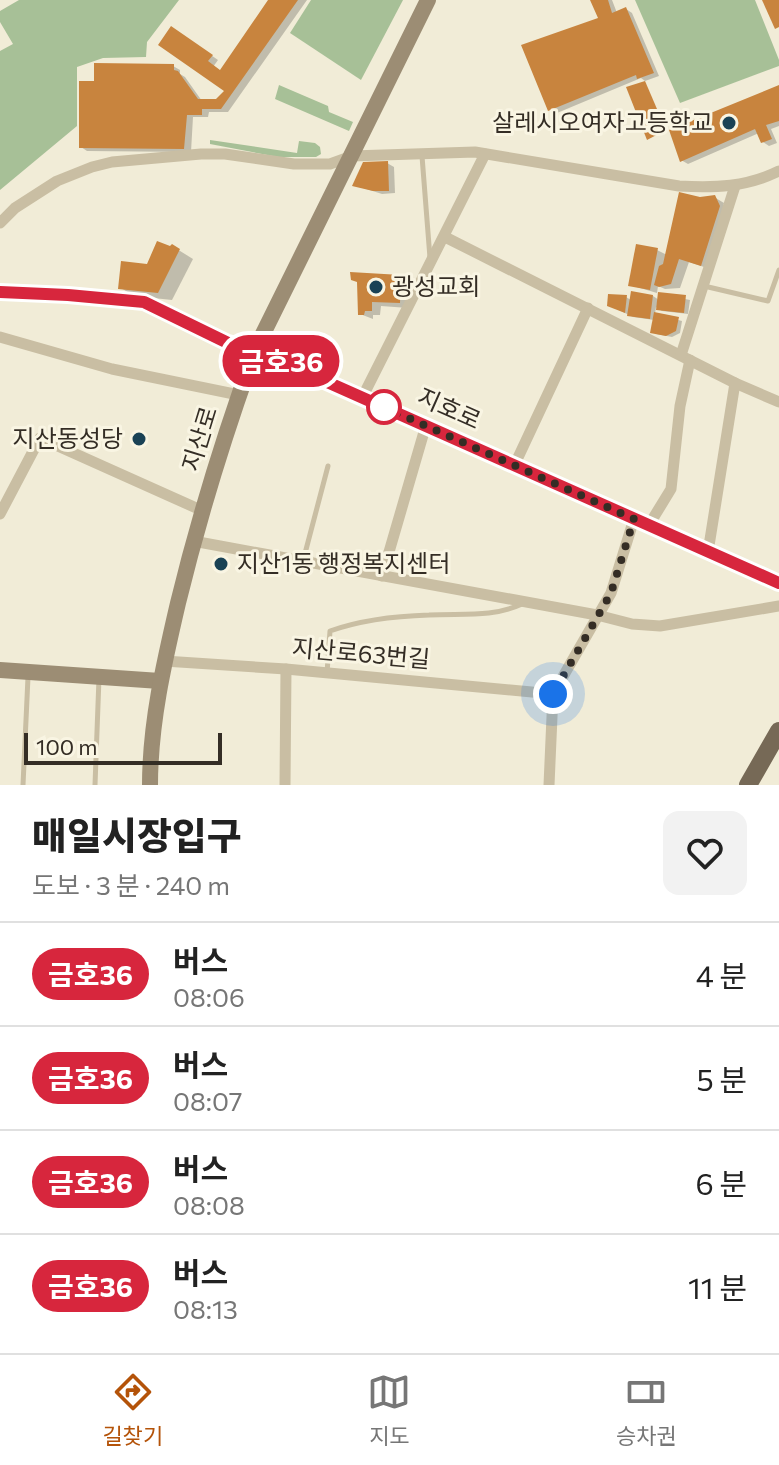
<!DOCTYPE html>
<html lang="ko">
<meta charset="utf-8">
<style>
:root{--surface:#fff;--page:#f2f2f2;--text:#222;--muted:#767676;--line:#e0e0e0;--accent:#b45309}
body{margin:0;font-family:Commissioner,"Noto Sans KR",sans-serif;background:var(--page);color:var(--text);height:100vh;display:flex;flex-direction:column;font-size:30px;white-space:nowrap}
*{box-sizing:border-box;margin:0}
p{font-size:26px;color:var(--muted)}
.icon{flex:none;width:44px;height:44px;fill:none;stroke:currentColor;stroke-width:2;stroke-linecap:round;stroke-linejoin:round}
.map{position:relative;height:785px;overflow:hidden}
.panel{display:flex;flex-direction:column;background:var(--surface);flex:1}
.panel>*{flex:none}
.badge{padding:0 16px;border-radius:26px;font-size:28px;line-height:52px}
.scale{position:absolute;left:24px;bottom:20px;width:198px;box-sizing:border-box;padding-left:8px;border:4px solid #342d25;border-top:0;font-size:22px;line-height:28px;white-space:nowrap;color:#342d25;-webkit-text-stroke:6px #f9f5e3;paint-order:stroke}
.you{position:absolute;width:40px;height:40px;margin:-20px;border:6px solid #fff;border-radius:50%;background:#1a73e8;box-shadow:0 0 0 12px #1a73e833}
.map>.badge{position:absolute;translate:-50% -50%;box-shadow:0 0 0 4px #fff}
.round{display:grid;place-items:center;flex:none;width:84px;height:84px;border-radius:16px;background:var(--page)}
.headline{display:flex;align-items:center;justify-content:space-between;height:136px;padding:0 32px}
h1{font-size:38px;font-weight:800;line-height:60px}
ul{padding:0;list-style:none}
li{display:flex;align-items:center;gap:24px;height:104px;padding:0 32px;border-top:2px solid var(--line)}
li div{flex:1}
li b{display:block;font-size:30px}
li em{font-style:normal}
li .badge{min-width:88px;font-weight:700;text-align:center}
.tabs{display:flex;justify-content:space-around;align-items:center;height:112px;border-top:2px solid var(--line);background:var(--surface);font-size:22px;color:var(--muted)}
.tabs a{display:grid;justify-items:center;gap:4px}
.tabs .current{color:var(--accent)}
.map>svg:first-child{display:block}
.green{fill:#a7c097}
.shadow{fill:#0003}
.building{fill:#c8843e}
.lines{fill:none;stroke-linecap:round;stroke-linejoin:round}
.lane{stroke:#c9bea3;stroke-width:5}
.street{stroke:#c9bea3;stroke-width:11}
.secondary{stroke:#9c8d74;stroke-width:16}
.primary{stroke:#766956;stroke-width:18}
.line-casing{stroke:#fff;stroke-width:18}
.line{stroke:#d7263d;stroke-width:12}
.walk{stroke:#342d25;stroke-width:8;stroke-dasharray:0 14.4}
.poi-dot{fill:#1a4255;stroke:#f9f5e3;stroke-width:3}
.stop-dot{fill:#fff;stroke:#d7263d;stroke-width:4}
.labels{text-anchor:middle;stroke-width:6;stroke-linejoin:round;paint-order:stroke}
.poi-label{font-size:24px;fill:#342d25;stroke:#f9f5e3;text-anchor:end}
.street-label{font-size:24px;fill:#342d25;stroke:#f9f5e3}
</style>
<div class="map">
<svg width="779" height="785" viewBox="0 0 779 785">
<rect width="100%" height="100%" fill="#f1ecd7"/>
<g class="green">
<path d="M 19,0 L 179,0 L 147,42 L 146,57 L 103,58 L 77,67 L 77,126 L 0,190 L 0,51 L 13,44 L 0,22 L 0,11 Z"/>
<path d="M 311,0 L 403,0 L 361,80 L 290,33 Z"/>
<path d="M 635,0 L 755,0 L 779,60 L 779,66 L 680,103 Z"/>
<path d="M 279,85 L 328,106 L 329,112 L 353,122 L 349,131 L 275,99 Z"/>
<path d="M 210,140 L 297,153 L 299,141 L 315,143 L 320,147 L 321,154 L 316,157 L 278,157 L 210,144 Z"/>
</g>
<g class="shadow">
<path d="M 271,0 L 307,0 L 228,112 L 209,112 L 208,117 L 193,117 L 191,152 L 87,151 L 81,147 L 173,66 L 180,70 L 180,74 L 185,77 L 202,101 L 217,101 L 227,91 L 178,32 L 218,60 L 213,67 L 221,72 Z"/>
<path d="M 592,0 L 612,0 L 617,13 L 626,9 L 632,13 L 659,76 L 645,81 L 641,78 L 557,113 L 550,109 L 601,19 Z"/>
<path d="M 779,88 L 779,126 L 771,129 L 777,143 L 769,146 L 763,142 L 759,133 L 688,164 L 681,160 Z"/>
<path d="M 387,163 L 394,167 L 395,193 L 382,194 L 354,185 Z"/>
<path d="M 714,197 L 724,203 L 710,269 L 689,262 L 680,288 L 665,289 L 658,286 L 657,293 L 630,285 L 657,250 L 667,255 L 700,199 Z"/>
<path d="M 172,246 L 193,259 L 172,300 L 134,296 L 121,288 Z"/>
<path d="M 401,276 L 410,282 L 408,308 L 381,306 L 380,315 L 373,315 L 373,319 L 360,314 L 361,298 Z"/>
<path d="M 660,294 L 690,300 L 688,314 L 662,311 L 656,307 L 655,314 L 682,321 L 680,333 L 672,337 L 656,334 L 654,320 L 633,317 L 613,307 L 626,297 L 631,300 L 653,296 L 659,300 Z"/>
</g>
<g class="building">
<path d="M 268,0 L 298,0 L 221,109 L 202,109 L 202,115 L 187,115 L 184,149 L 79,148 L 79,81 L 94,81 L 94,63 L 174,64 L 174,70 L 178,71 L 198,99 L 216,99 L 224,91 L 158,45 L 171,26 L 213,55 L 208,61 L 220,70 Z"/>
<path d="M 590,0 L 608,0 L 612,13 L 626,7 L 654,73 L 637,79 L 636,75 L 548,111 L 521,45 L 598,18 Z"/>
<path d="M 762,0 L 779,0 L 779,27 L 775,29 Z"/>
<path d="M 645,81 L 666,130 L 647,140 L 626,87 Z"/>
<path d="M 779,85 L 779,121 L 766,125 L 772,139 L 761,143 L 755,129 L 680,162 L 669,130 Z"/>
<path d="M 388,161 L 389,191 L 373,191 L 352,186 L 363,162 Z"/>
<path d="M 679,192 L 700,197 L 715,195 L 720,206 L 701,266 L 679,259 L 671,284 L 659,287 L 654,285 L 659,266 L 663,264 Z"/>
<path d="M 157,241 L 170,246 L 172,244 L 180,249 L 158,293 L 118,289 L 121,261 L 147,264 Z"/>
<path d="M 636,244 L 658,248 L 650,290 L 628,286 Z"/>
<path d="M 350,272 L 401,275 L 400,303 L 372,302 L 372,311 L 365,311 L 364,315 L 358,315 L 357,282 L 351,280 Z"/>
<path d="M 631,291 L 653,295 L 650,319 L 627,316 Z"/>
<path d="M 658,292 L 686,295 L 684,313 L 656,310 Z"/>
<path d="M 608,294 L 627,295 L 625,313 L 607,306 Z"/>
<path d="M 654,312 L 679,317 L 676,331 L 666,336 L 650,333 Z"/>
</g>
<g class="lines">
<g class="lane">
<path d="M 422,156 L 430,258"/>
<path d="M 704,286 L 768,301 L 779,270"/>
<path d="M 303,561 L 328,466"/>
<path d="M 327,673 L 330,631 C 361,620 396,616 429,615 C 461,613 492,618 522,604"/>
<path d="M 23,785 L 28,677"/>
<path d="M 95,785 L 99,678"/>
</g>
<g class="street">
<path d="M 0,223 L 15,208 L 57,181 L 92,167 L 112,162 L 201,154 L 225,154 L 294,164 L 330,164 L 352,156 L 475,152 L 679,186 C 715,188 747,187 779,171"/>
<path d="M 445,237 L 735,383 L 779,402"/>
<path d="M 0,337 L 112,369 L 239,395"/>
<path d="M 681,355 L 735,186"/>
<path d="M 362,398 L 485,154"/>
<path d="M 515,464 L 588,308"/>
<path d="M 0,514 L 40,438 L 203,511"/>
<path d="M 649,525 L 671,489 L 680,406 L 690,360"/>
<path d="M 193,541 L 597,615 L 632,624 L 660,626 L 779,606"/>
<path d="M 708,552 L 735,383"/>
<path d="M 382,576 L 426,425"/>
<path d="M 164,661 L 286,669 L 553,694"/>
<path d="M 285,785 L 286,669"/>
<path d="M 549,785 L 553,694 L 611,593 L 634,519"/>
</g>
<g class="secondary">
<path d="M 0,292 L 68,295 L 144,302 L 228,343 L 255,350 L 779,583"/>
<path d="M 0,670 L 160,681"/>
<path d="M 150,785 C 150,723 164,663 178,603 C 199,517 225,433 255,350 L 428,0"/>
</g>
<path class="primary" d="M 748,785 L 779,731"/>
</g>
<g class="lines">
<defs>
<path id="line" d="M 0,292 L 68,295 L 144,302 L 228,343 L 255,350 L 779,583"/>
</defs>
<use href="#line" class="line-casing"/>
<use href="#line" class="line"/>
<path class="walk" d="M 384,407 L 634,519 L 611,593 L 553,694"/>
</g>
<g class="poi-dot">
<circle cx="729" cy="123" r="8"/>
<circle cx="376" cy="287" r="8"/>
<circle cx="139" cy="439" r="8"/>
<circle cx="221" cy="564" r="8"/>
</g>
<circle class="stop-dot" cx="384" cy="407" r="16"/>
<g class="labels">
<g class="poi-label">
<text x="713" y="131">살레시오여자고등학교</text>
<text x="392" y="295" text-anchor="start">광성교회</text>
<text x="123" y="447">지산동성당</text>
<text x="237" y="572" text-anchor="start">지산1동 행정복지센터</text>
</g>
<g class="street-label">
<text transform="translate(449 409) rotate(24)" y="8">지호로</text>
<text transform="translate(200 439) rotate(-73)" y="8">지산로</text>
<text transform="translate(361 654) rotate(5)" y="8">지산로63번길</text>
</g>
</g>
</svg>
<div class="scale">100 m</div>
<div class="you" style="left:553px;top:694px"></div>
<b class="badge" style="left:281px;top:361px;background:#d7263d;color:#fff">금호36</b>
</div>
<section class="panel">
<div class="headline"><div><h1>매일시장입구</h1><p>도보 · 3 분 · 240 m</p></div><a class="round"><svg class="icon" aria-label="heart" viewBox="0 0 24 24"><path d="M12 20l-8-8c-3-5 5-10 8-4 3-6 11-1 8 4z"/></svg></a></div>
<ul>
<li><span class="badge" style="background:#d7263d;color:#fff">금호36</span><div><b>버스</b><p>08:06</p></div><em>4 분</em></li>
<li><span class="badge" style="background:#d7263d;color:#fff">금호36</span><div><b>버스</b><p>08:07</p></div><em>5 분</em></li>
<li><span class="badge" style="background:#d7263d;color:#fff">금호36</span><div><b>버스</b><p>08:08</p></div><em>6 분</em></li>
<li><span class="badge" style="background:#d7263d;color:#fff">금호36</span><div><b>버스</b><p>08:13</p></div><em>11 분</em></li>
</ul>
</section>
<nav class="tabs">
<a class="current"><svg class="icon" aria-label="directions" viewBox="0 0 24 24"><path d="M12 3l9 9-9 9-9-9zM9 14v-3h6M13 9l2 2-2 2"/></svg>길찾기</a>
<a><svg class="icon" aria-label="map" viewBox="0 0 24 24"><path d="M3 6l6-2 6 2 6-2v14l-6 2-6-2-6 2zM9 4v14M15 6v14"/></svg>지도</a>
<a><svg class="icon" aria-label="tickets" viewBox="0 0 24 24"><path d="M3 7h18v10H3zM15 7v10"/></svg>승차권</a>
</nav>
